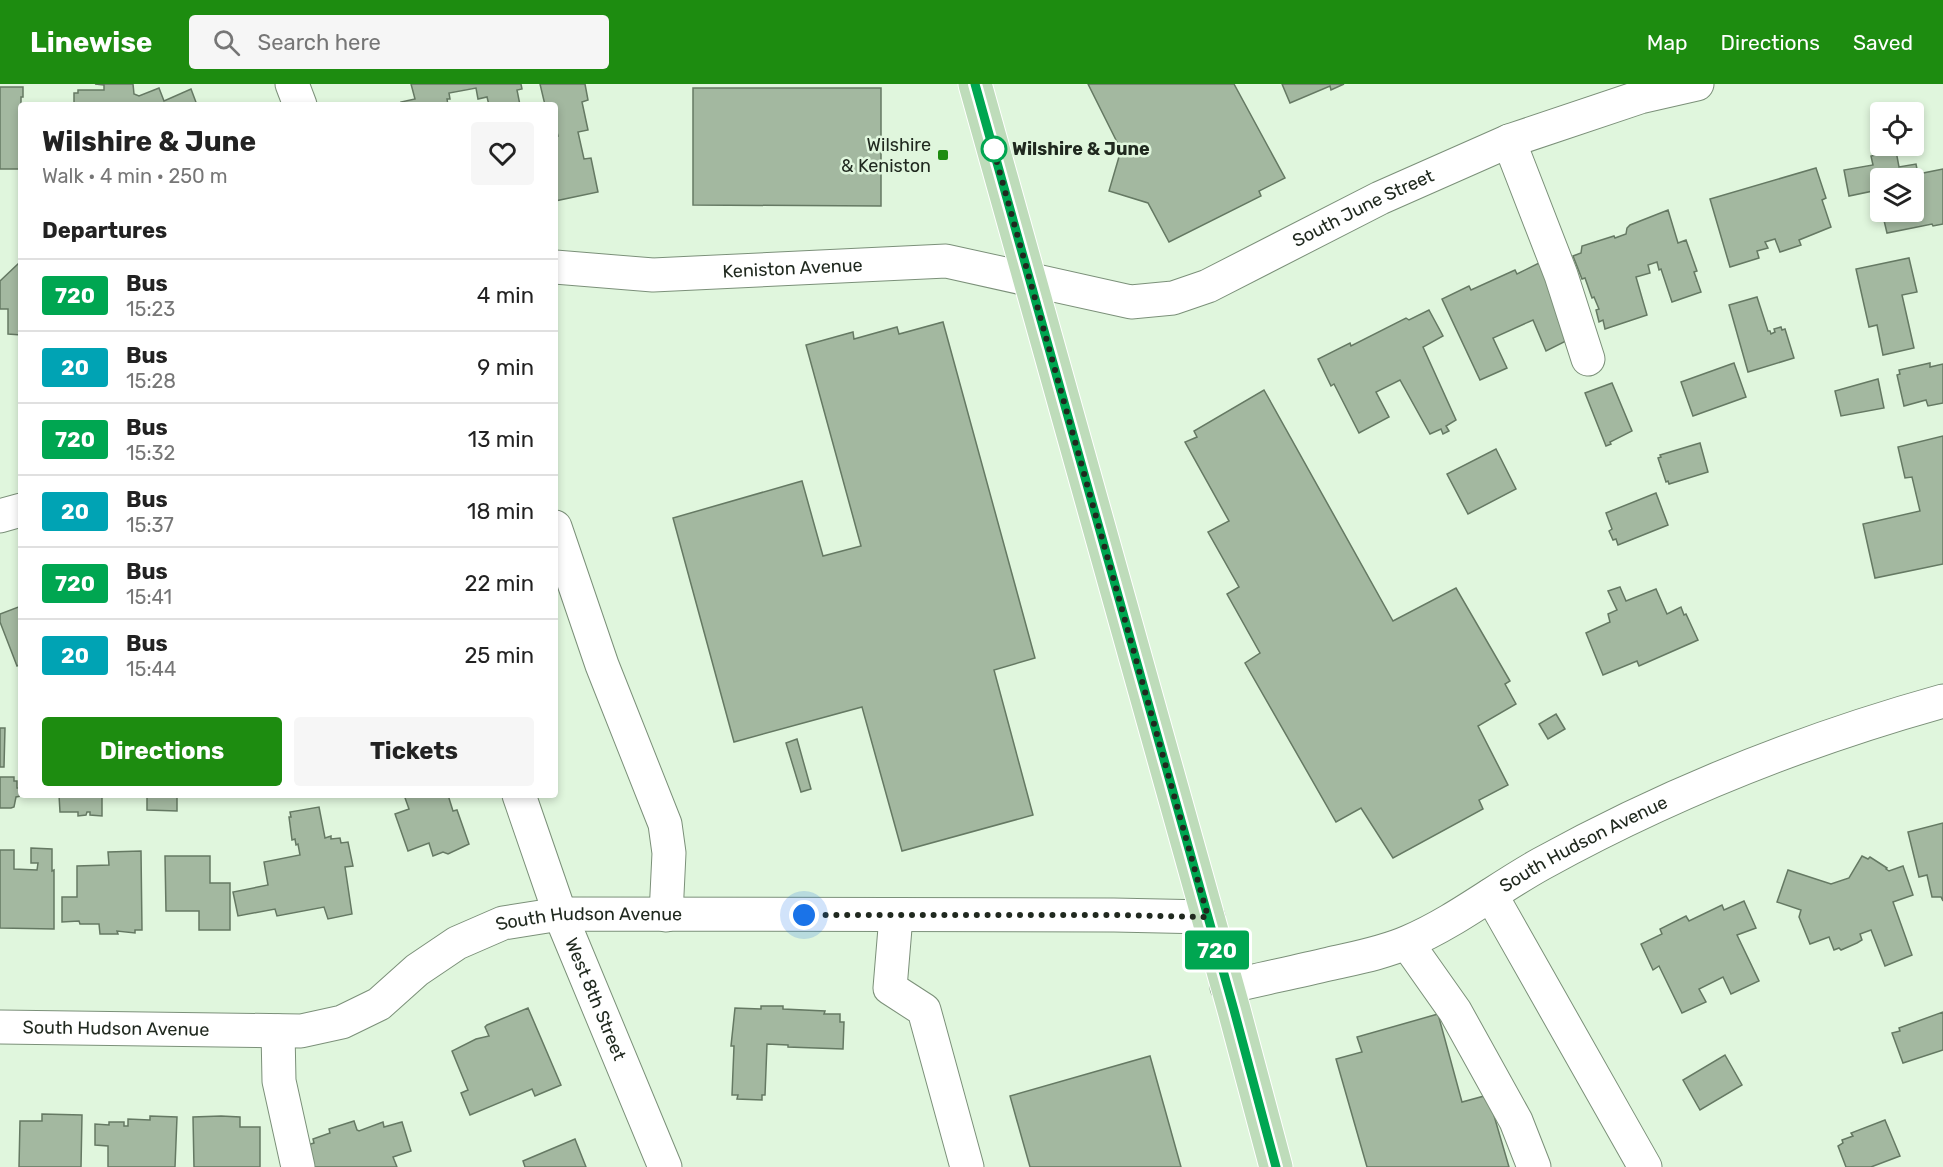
<!DOCTYPE html>
<meta charset="utf-8">
<style>
:root{--surface:#fff;--page:#f6f6f6;--text:#222;--muted:#767676;--line:#e0e0e0;--accent:#1d8c10}
body{margin:0;font-family:Rubik,sans-serif;background:var(--page);color:var(--text);height:100vh;display:flex;flex-direction:column;font-size:22px;white-space:nowrap}
*{box-sizing:border-box;margin:0}
p{font-size:20px;color:var(--muted)}
.icon{flex:none;width:33px;height:33px;fill:none;stroke:currentColor;stroke-width:2;stroke-linecap:round;stroke-linejoin:round}
.map{position:relative;flex:1;overflow:hidden}
.panel{position:absolute;left:18px;top:18px;width:540px;height:696px;display:flex;flex-direction:column;background:var(--surface);border-radius:6px;box-shadow:0 3px 9px #0003}
.panel>*{flex:none}
.badge{padding:0 12px;border-radius:4px;font-size:21px;line-height:39px}
.buttons{position:absolute;left:1870px;top:18px;display:grid;gap:12px}
.buttons a{display:grid;place-items:center;width:54px;height:54px;border-radius:6px;background:var(--surface);box-shadow:0 3px 9px #0003;font-size:30px}
.you{position:absolute;width:30px;height:30px;margin:-15px;border:4px solid #fff;border-radius:50%;background:#1a73e8;box-shadow:0 0 0 9px #1a73e833}
.map>.badge{position:absolute;translate:-50% -50%;box-shadow:0 0 0 3px #fff}
h2{padding:0 24px;font-size:22px;line-height:54px}
.round{display:grid;place-items:center;flex:none;width:63px;height:63px;border-radius:6px;background:var(--page)}
.headline{display:flex;align-items:center;justify-content:space-between;height:102px;padding:0 24px}
h1{font-size:28px;font-weight:700;line-height:45px}
.cta{display:flex;gap:12px;margin-top:auto;padding:12px 24px}
.cta a{flex:1;height:69px;border-radius:6px;background:var(--accent);color:#fff;font-size:24px;font-weight:700;line-height:69px;text-align:center}
.cta a+a{background:var(--page);color:var(--text)}
ul{padding:0;list-style:none}
li{display:flex;align-items:center;gap:18px;height:72px;padding:0 24px;border-top:2px solid var(--line)}
li div{flex:1}
li b{display:block;font-size:22px}
li em{font-style:normal}
li .badge{min-width:66px;font-weight:700;text-align:center}
header{display:flex;align-items:center;gap:36px;box-sizing:border-box;height:84px;padding:0 30px;background:var(--accent);color:#fff}
header strong{font-size:28px}
nav{display:flex;gap:33px;margin-inline-start:auto;font-size:21px}
.search{width:420px;height:54px;background:var(--page);display:flex;align-items:center;gap:15px;box-sizing:border-box;padding:0 21px;border-radius:6px;color:var(--muted);font-size:22px}
.map>svg:first-child{display:block}
.building{fill:#a3b8a0;stroke:#657963;stroke-width:1.5}
.lines{fill:none;stroke-linecap:round;stroke-linejoin:round}
.minor-casing{stroke:#7b9079;stroke-width:35}
.major-casing{stroke:#fff;stroke-width:35}
.minor{stroke:#fff;stroke-width:33}
.major{stroke:#bedcba;stroke-width:33}
.line-casing{stroke:#fff;stroke-width:14}
.line{stroke:#00a651;stroke-width:9}
.walk{stroke:#20291f;stroke-width:6;stroke-dasharray:0 10.8}
.stop-dot{fill:#fff;stroke:#00a651;stroke-width:3}
.poi-dot{fill:#1d8c10;stroke:#e0f6dd;stroke-width:2}
.labels{text-anchor:middle;stroke-width:5;stroke-linejoin:round;paint-order:stroke}
.poi-label{font-size:18px;fill:#20291f;stroke:#e0f6dd;text-anchor:end}
.stop-label{font-size:18px;font-weight:bold;fill:#20291f;stroke:#e0f6dd;text-anchor:start}
.street-label{font-size:18px;fill:#20291f;stroke:#e0f6dd}
</style>
<header>
<strong>Linewise</strong>
<div class="search"><svg class="icon" aria-label="search" viewBox="0 0 24 24"><circle cx="10" cy="10" r="6"/><path d="M15 15l6 6"/></svg>Search here</div>
<nav><a>Map</a><a>Directions</a><a>Saved</a></nav>
</header>
<div class="map">
<svg width="1943" height="1083" viewBox="0 0 1943 1083">
<rect width="100%" height="100%" fill="#e0f6dd"/>
<g class="building">
<path d="M 95,0 L 133,0 L 134,10 L 139,12 L 159,4 L 164,17 L 191,5 L 197,21 L 74,21 L 74,9 L 78,9 L 78,6 L 104,6 L 104,1 Z"/>
<path d="M 411,0 L 521,0 L 522,5 L 517,6 L 520,21 L 489,21 L 487,13 L 478,15 L 476,4 L 449,9 L 450,15 L 447,15 L 448,21 L 402,21 L 401,18 L 415,15 Z"/>
<path d="M 540,0 L 585,0 L 588,16 L 582,18 L 588,46 L 578,48 L 584,75 L 591,74 L 598,108 L 555,117 L 555,52 L 558,52 L 555,40 L 555,21 L 545,21 Z"/>
<path d="M 1088,0 L 1234,0 L 1285,94 L 1259,107 L 1261,112 L 1169,158 L 1148,119 L 1109,107 L 1121,66 Z"/>
<path d="M 1282,0 L 1344,0 L 1331,6 L 1330,2 L 1290,19 Z"/>
<path d="M 0,3 L 23,3 L 23,13 L 21,13 L 21,85 L 0,85 Z"/>
<path d="M 693,4 L 881,4 L 881,122 L 693,121 Z"/>
<path d="M 1896,67 L 1899,83 L 1916,80 L 1918,90 L 1943,85 L 1943,140 L 1933,142 L 1932,140 L 1887,149 L 1882,128 L 1914,128 L 1914,94 L 1881,94 L 1881,120 L 1878,106 L 1849,112 L 1844,86 L 1873,81 L 1871,72 Z"/>
<path d="M 1816,84 L 1826,114 L 1822,116 L 1831,143 L 1799,156 L 1801,161 L 1780,168 L 1775,155 L 1765,158 L 1768,164 L 1757,167 L 1759,174 L 1730,183 L 1710,115 Z"/>
<path d="M 1668,126 L 1678,159 L 1686,156 L 1697,187 L 1694,188 L 1701,208 L 1672,218 L 1661,185 L 1659,186 L 1657,178 L 1648,181 L 1650,189 L 1636,193 L 1647,231 L 1605,245 L 1603,236 L 1599,238 L 1596,226 L 1599,225 L 1594,213 L 1592,214 L 1585,194 L 1582,195 L 1573,172 L 1581,169 L 1582,162 L 1614,152 L 1615,154 L 1626,150 L 1627,144 L 1630,141 Z"/>
<path d="M 1909,174 L 1917,208 L 1902,211 L 1914,264 L 1883,271 L 1877,241 L 1869,243 L 1856,185 Z"/>
<path d="M 19,179 L 21,179 L 21,251 L 8,250 L 8,225 L 0,225 L 0,197 Z"/>
<path d="M 1539,179 L 1574,253 L 1546,267 L 1533,236 L 1493,254 L 1507,284 L 1480,296 L 1442,215 L 1469,202 L 1471,206 L 1515,186 L 1517,190 Z"/>
<path d="M 1757,213 L 1768,247 L 1770,247 L 1771,250 L 1775,248 L 1774,245 L 1781,243 L 1782,246 L 1785,245 L 1794,274 L 1748,288 L 1729,221 Z"/>
<path d="M 1429,226 L 1443,252 L 1423,263 L 1456,336 L 1446,342 L 1449,347 L 1443,350 L 1441,345 L 1430,350 L 1400,296 L 1376,308 L 1389,333 L 1359,349 L 1334,300 L 1331,302 L 1318,275 L 1350,259 L 1351,262 L 1406,234 L 1409,236 Z"/>
<path d="M 943,238 L 1035,574 L 994,586 L 1033,731 L 902,767 L 862,623 L 734,658 L 673,434 L 802,397 L 823,472 L 861,462 L 806,261 L 853,248 L 854,255 L 897,243 L 899,250 Z"/>
<path d="M 1734,279 L 1746,313 L 1693,332 L 1681,298 Z"/>
<path d="M 1930,279 L 1930,283 L 1943,280 L 1943,319 L 1928,322 L 1926,316 L 1904,322 L 1897,291 L 1900,290 L 1899,286 Z"/>
<path d="M 1878,295 L 1884,324 L 1841,332 L 1835,307 Z"/>
<path d="M 1612,299 L 1632,347 L 1610,358 L 1611,360 L 1606,362 L 1585,309 Z"/>
<path d="M 1264,306 L 1393,537 L 1456,504 L 1510,597 L 1505,600 L 1516,620 L 1478,642 L 1508,701 L 1479,716 L 1483,725 L 1393,774 L 1361,724 L 1336,738 L 1245,579 L 1260,569 L 1227,510 L 1239,503 L 1208,448 L 1229,437 L 1185,358 L 1197,353 L 1194,347 Z"/>
<path d="M 1943,352 L 1943,480 L 1875,494 L 1863,440 L 1920,427 L 1912,393 L 1905,394 L 1898,363 Z"/>
<path d="M 1700,359 L 1708,388 L 1669,400 L 1668,397 L 1666,398 L 1658,374 L 1661,373 L 1660,371 Z"/>
<path d="M 1496,365 L 1516,405 L 1468,430 L 1447,390 Z"/>
<path d="M 1656,409 L 1668,441 L 1618,461 L 1616,455 L 1613,456 L 1609,447 L 1612,445 L 1606,429 Z"/>
<path d="M 1620,503 L 1626,517 L 1656,505 L 1667,530 L 1681,523 L 1684,531 L 1686,530 L 1698,556 L 1639,582 L 1637,577 L 1603,591 L 1586,549 L 1610,538 L 1608,530 L 1617,526 L 1608,507 Z"/>
<path d="M 21,522 L 21,580 L 17,582 L 0,538 L 0,530 Z"/>
<path d="M 1556,630 L 1565,645 L 1548,655 L 1539,640 Z"/>
<path d="M 0,644 L 5,644 L 4,683 L 0,683 Z"/>
<path d="M 797,655 L 811,705 L 801,708 L 786,659 Z"/>
<path d="M 0,693 L 14,693 L 14,697 L 17,697 L 17,704 L 21,704 L 22,712 L 16,713 L 14,723 L 11,724 L 0,724 Z"/>
<path d="M 59,711 L 102,711 L 102,732 L 90,731 L 90,728 L 87,728 L 86,731 L 78,732 L 78,728 L 60,728 Z"/>
<path d="M 147,711 L 177,711 L 177,727 L 147,726 Z"/>
<path d="M 404,711 L 448,711 L 453,727 L 457,726 L 469,760 L 448,770 L 443,768 L 433,772 L 429,759 L 408,767 L 395,730 L 409,725 Z"/>
<path d="M 319,723 L 325,754 L 331,752 L 331,755 L 340,754 L 341,759 L 348,758 L 353,782 L 345,783 L 352,830 L 328,835 L 324,823 L 277,832 L 275,825 L 238,832 L 233,808 L 268,801 L 264,778 L 300,771 L 298,760 L 296,761 L 295,755 L 292,756 L 289,733 L 291,733 L 290,728 Z"/>
<path d="M 1943,739 L 1943,817 L 1941,813 L 1932,813 L 1927,791 L 1919,793 L 1908,748 Z"/>
<path d="M 31,764 L 52,765 L 52,787 L 54,786 L 54,845 L 0,844 L 0,766 L 14,766 L 14,785 L 37,786 L 38,779 L 31,779 Z"/>
<path d="M 141,767 L 142,846 L 135,846 L 135,849 L 117,847 L 118,850 L 100,850 L 99,840 L 80,840 L 79,837 L 62,838 L 62,813 L 77,813 L 77,782 L 109,781 L 108,768 Z"/>
<path d="M 165,772 L 210,772 L 210,799 L 230,799 L 230,846 L 199,846 L 199,827 L 166,827 Z"/>
<path d="M 1862,772 L 1868,775 L 1870,773 L 1887,784 L 1886,785 L 1889,787 L 1903,782 L 1913,811 L 1893,818 L 1912,871 L 1885,882 L 1871,846 L 1860,850 L 1862,856 L 1857,859 L 1841,866 L 1839,864 L 1834,866 L 1829,853 L 1810,860 L 1799,833 L 1801,826 L 1777,818 L 1788,786 L 1831,800 L 1849,794 Z"/>
<path d="M 1744,817 L 1756,844 L 1737,851 L 1759,897 L 1731,910 L 1723,893 L 1699,905 L 1706,918 L 1682,929 L 1659,882 L 1653,886 L 1641,860 L 1662,850 L 1660,845 L 1686,832 L 1689,837 L 1722,821 L 1724,826 Z"/>
<path d="M 761,922 L 783,922 L 783,925 L 825,927 L 824,930 L 840,930 L 840,938 L 844,938 L 843,965 L 788,963 L 788,961 L 767,960 L 765,1011 L 762,1011 L 762,1016 L 737,1015 L 738,1011 L 732,1011 L 734,962 L 731,962 L 735,924 L 761,925 Z"/>
<path d="M 528,924 L 561,1001 L 535,1012 L 532,1005 L 470,1031 L 461,1009 L 468,1006 L 452,967 L 476,955 L 489,952 L 485,943 L 487,941 Z"/>
<path d="M 1943,928 L 1943,966 L 1903,979 L 1892,949 L 1900,947 L 1899,944 Z"/>
<path d="M 1438,930 L 1462,1018 L 1488,1011 L 1509,1083 L 1367,1083 L 1336,975 L 1362,968 L 1357,953 Z"/>
<path d="M 1725,971 L 1742,1001 L 1700,1026 L 1683,996 Z"/>
<path d="M 1150,972 L 1181,1083 L 1030,1083 L 1010,1012 Z"/>
<path d="M 42,1030 L 82,1031 L 81,1083 L 19,1083 L 20,1037 L 42,1037 Z"/>
<path d="M 150,1032 L 177,1033 L 175,1083 L 108,1083 L 108,1062 L 95,1061 L 95,1040 L 109,1041 L 109,1038 L 124,1038 L 124,1042 L 128,1042 L 128,1035 L 150,1036 Z"/>
<path d="M 221,1032 L 240,1033 L 240,1043 L 260,1043 L 260,1083 L 194,1083 L 193,1033 Z"/>
<path d="M 1885,1036 L 1900,1072 L 1871,1083 L 1846,1083 L 1838,1062 L 1843,1059 L 1842,1056 L 1853,1052 L 1851,1049 Z"/>
<path d="M 354,1037 L 357,1046 L 359,1047 L 383,1038 L 384,1043 L 402,1038 L 411,1067 L 393,1073 L 397,1083 L 307,1083 L 301,1063 L 314,1059 L 313,1055 L 330,1049 L 329,1045 Z"/>
<path d="M 575,1055 L 586,1083 L 525,1083 L 523,1077 Z"/>
</g>
<g class="lines">
<defs>
<g id="minor">
<path d="M 292,0 L 300,21"/>
<path d="M 1509,57 L 1561,191 L 1588,275"/>
<path id="s1" d="M 555,183 L 653,191 L 946,177 L 1131,218 L 1173,214 L 1208,202 L 1380,114 L 1509,57 L 1640,13 L 1697,0"/>
<path d="M 0,432 L 21,426"/>
<path d="M 555,443 L 602,581 L 665,740 L 669,769 L 666,831"/>
<path id="s2" d="M 519,711 L 560,830 L 665,1083"/>
<path d="M 1491,811 L 1645,1083"/>
<path d="M 896,832 L 890,904 L 924,926 L 967,1083"/>
<path d="M 1407,859 L 1455,927 L 1516,1037 L 1534,1083"/>
<path id="s3" d="M 1227,903 C 1261,895 1295,888 1329,880 C 1355,874 1383,869 1408,858 C 1455,838 1496,805 1541,780 C 1668,710 1803,656 1943,617"/>
<path id="s4" d="M 0,943 L 301,947 L 342,938 L 379,920 L 417,886 L 457,859 L 503,839 L 560,830 L 1114,831 L 1208,833"/>
<path d="M 278,947 L 279,997 L 298,1083"/>
</g>
<path id="major" d="M 975,0 L 1234,926 L 1276,1083"/>
</defs>
<use href="#minor" class="minor-casing"/>
<use href="#major" class="major-casing"/>
<use href="#minor" class="minor"/>
<use href="#major" class="major"/>
</g>
<g class="lines">
<defs>
<path id="line" d="M 975,0 L 1234,926 L 1276,1083"/>
</defs>
<use href="#line" class="line-casing"/>
<use href="#line" class="line"/>
<path class="walk" d="M 804,831 L 1114,831 L 1208,833 L 991,57 L 994,65"/>
</g>
<circle class="stop-dot" cx="994" cy="65" r="12"/>
<rect class="poi-dot" x="937" y="65" width="12" height="12" rx="3"/>
<g class="labels">
<g class="poi-label">
<text x="931" y="67">Wilshire<tspan x="931" dy="21">&amp; Keniston</tspan></text>
</g>
<g class="stop-label">
<text x="1012" y="71">Wilshire &amp; June</text>
</g>
<g class="street-label">
<text dy="6" stroke="none"><textPath href="#s1" startOffset="834">South June Street</textPath></text>
<text dy="6" stroke="none"><textPath href="#s1" startOffset="238">Keniston Avenue</textPath></text>
<text dy="6" stroke="none"><textPath href="#s3" startOffset="388">South Hudson Avenue</textPath></text>
<text dy="6" stroke="none"><textPath href="#s4" startOffset="620">South Hudson Avenue</textPath></text>
<text dy="6" stroke="none"><textPath href="#s2" startOffset="218">West 8th Street</textPath></text>
<text dy="6" stroke="none"><textPath href="#s4" startOffset="116">South Hudson Avenue</textPath></text>
</g>
</g>
</svg>
<div class="buttons">
<a><svg class="icon" aria-label="locate" viewBox="0 0 24 24"><circle cx="12" cy="12" r="6"/><path d="M12 2v4M12 18v4M2 12h4M18 12h4"/></svg></a>
<a><svg class="icon" aria-label="layers" viewBox="0 0 24 24"><path d="M12 4l9 5-9 5-9-5zM3 14l9 5 9-5"/></svg></a>
</div>
<div class="you" style="left:804px;top:831px"></div>
<b class="badge" style="left:1217px;top:866px;background:#00a651;color:#fff">720</b>
<section class="panel">
<div class="headline"><div><h1>Wilshire &amp; June</h1><p>Walk · 4 min · 250 m</p></div><a class="round"><svg class="icon" aria-label="heart" viewBox="0 0 24 24"><path d="M12 20l-8-8c-3-5 5-10 8-4 3-6 11-1 8 4z"/></svg></a></div>
<h2>Departures</h2>
<ul>
<li><span class="badge" style="background:#00a651;color:#fff">720</span><div><b>Bus</b><p>15:23</p></div><em>4 min</em></li>
<li><span class="badge" style="background:#00a3b4;color:#fff">20</span><div><b>Bus</b><p>15:28</p></div><em>9 min</em></li>
<li><span class="badge" style="background:#00a651;color:#fff">720</span><div><b>Bus</b><p>15:32</p></div><em>13 min</em></li>
<li><span class="badge" style="background:#00a3b4;color:#fff">20</span><div><b>Bus</b><p>15:37</p></div><em>18 min</em></li>
<li><span class="badge" style="background:#00a651;color:#fff">720</span><div><b>Bus</b><p>15:41</p></div><em>22 min</em></li>
<li><span class="badge" style="background:#00a3b4;color:#fff">20</span><div><b>Bus</b><p>15:44</p></div><em>25 min</em></li>
</ul>
<div class="cta"><a>Directions</a><a>Tickets</a></div>
</section>
</div>
